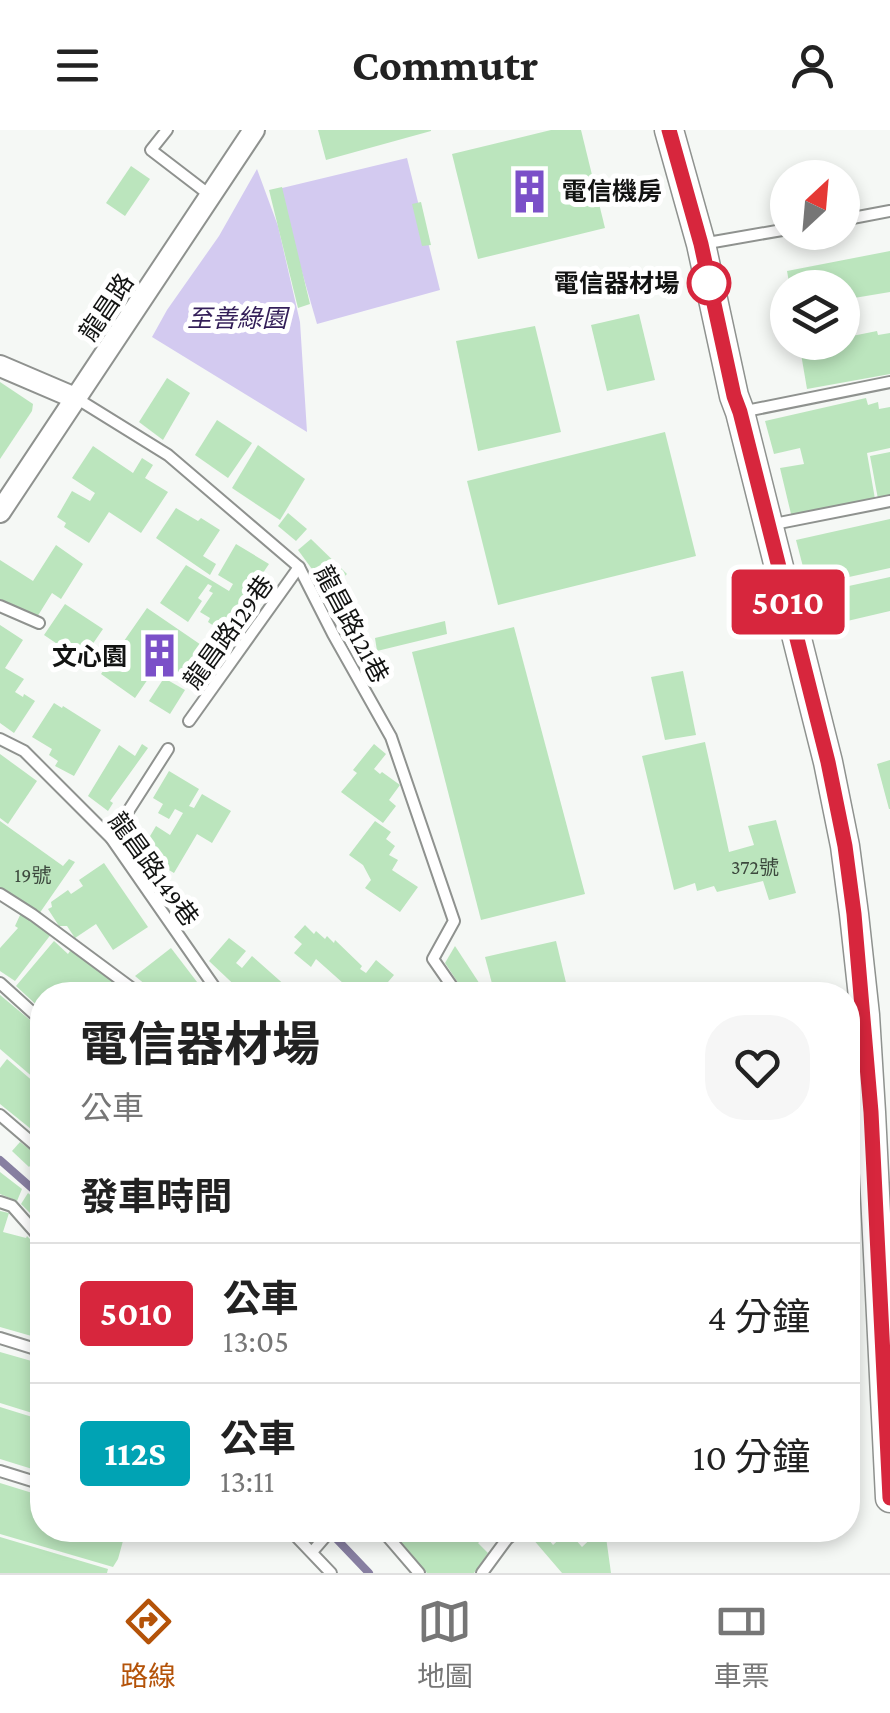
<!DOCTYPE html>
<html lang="zh-TW">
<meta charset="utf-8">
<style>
:root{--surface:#fff;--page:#f6f6f6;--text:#222;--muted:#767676;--line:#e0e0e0;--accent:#b45309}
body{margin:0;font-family:"Crimson Pro","Noto Sans TC",serif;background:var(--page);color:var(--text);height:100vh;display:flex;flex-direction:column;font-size:38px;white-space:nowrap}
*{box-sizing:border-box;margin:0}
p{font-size:32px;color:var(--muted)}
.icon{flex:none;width:55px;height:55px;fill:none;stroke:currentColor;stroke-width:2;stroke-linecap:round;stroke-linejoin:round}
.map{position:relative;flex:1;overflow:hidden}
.drawer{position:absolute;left:30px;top:852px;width:830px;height:560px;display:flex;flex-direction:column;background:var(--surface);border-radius:40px;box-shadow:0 5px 15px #0003}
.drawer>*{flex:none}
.badge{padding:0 20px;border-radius:8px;font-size:35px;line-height:65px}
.needle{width:65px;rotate:26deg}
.buttons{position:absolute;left:770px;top:30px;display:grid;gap:20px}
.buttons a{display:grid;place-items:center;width:90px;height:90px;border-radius:50%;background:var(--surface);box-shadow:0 5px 15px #0003;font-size:50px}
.map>.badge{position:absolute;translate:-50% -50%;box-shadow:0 0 0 5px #fff}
h2{padding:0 50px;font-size:38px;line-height:90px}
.round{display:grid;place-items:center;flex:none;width:105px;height:105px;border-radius:40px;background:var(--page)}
.head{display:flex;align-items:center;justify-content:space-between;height:170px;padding:0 50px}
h1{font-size:48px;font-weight:700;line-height:75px}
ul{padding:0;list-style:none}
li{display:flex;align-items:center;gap:30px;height:140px;padding:0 50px;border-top:2px solid var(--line)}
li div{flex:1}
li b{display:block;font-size:38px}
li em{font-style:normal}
li .badge{min-width:110px;font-weight:700;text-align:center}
header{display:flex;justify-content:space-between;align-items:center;height:130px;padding:0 50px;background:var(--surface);font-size:45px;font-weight:700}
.menu{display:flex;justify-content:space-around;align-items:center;height:140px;border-top:2px solid var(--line);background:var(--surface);font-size:28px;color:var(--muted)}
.menu a{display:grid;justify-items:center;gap:5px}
.menu .current{color:var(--accent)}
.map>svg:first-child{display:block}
.green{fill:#d3caf0}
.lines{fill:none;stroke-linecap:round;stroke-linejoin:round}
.stream{stroke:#877fa1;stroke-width:8}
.building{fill:#bbe5bd}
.lane-casing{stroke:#8f928f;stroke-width:14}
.street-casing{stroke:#8f928f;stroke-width:24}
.secondary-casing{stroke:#8f928f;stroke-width:31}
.lane{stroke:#fff;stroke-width:10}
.street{stroke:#fff;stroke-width:20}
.secondary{stroke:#fff;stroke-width:28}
.line-casing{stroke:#fff;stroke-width:22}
.line{stroke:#d7263d;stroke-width:15}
.stop-dot{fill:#fff;stroke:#d7263d;stroke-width:5}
.labels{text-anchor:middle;stroke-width:10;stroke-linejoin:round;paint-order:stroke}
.number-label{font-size:20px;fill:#3c483d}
.poi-label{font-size:25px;font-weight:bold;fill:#121312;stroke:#fff;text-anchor:start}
.stop-label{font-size:25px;font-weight:bold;fill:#121312;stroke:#fff;text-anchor:end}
.street-label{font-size:25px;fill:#121312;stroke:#fff}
.park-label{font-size:25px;font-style:italic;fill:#331e58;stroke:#fff}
</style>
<header><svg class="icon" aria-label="menu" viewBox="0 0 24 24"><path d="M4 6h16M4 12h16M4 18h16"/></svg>Commutr<svg class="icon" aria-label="person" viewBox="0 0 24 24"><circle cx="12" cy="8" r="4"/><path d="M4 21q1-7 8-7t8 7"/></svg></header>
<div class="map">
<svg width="890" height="1443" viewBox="0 0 890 1443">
<rect width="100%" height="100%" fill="#f5f8f5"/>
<g class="green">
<path d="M 407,28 L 440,160 L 317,194 L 278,59 Z"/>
<path d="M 257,39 L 278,96 L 300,192 L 307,302 L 152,207 L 167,180 L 219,106 Z"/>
</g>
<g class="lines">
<g class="stream">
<path d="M 0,1030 L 42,1067"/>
<path d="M 328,1400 L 369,1443"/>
</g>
</g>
<g class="building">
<path d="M 318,0 L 431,0 L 431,1 L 326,30 Z"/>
<path d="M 551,0 L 581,0 L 605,98 L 478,129 L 452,24 Z"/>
<path d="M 131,36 L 150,49 L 125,86 L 106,73 Z"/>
<path d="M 282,57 L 310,174 L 298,178 L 269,60 Z"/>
<path d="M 421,72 L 431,115 L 422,116 L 412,74 Z"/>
<path d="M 890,121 L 890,162 L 842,170 L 842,158 L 790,158 L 787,141 Z"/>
<path d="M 639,184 L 655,250 L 607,261 L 591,195 Z"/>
<path d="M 535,196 L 561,302 L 478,321 L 456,211 Z"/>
<path d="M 877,201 L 878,205 L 890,203 L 890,244 L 807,259 L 799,212 L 842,212 L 842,208 Z"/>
<path d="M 167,248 L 190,263 L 163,310 L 139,292 Z"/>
<path d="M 0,252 L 33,274 L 32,281 L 0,329 Z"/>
<path d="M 866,268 L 868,275 L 878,272 L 879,279 L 890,277 L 890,318 L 867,323 L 875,369 L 800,385 L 791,384 L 780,338 L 804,334 L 800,318 L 774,324 L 765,291 Z"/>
<path d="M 217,290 L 252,313 L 228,348 L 195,325 Z"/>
<path d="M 665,302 L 696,426 L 498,475 L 467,351 Z"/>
<path d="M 258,315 L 305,349 L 280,390 L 232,358 Z"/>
<path d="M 93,316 L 133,343 L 142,328 L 153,335 L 145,348 L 168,362 L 141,403 L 109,382 L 89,413 L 64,397 L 66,393 L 57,387 L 72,361 L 90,371 L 95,363 L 72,348 Z"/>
<path d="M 890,322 L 890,366 L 878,369 L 870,326 Z"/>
<path d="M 176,378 L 198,391 L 201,388 L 220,400 L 203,426 L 216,434 L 210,445 L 156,408 Z"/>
<path d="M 288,383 L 307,399 L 296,411 L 278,396 Z"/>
<path d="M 890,389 L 890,438 L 808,456 L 796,410 Z"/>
<path d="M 311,409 L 347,444 L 328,461 L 298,420 Z"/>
<path d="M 236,414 L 269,434 L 248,465 L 251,467 L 246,473 L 244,472 L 226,499 L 216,493 L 214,496 L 208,492 L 210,488 L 200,482 L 213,463 L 209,461 L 212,456 L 208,454 L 198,468 L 202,471 L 188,492 L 160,473 L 186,435 L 229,461 L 233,454 L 218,445 Z"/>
<path d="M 56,415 L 83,434 L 61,469 L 52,463 L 34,492 L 0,472 L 0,430 L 33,451 Z"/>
<path d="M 890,447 L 890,481 L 843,492 L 835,459 Z"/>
<path d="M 65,474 L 103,499 L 83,528 L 77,524 L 75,526 L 44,505 Z"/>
<path d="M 147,478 L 210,521 L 190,550 L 161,530 L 135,568 L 101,544 Z"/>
<path d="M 445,491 L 447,504 L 377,521 L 375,508 Z"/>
<path d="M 0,495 L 23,510 L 5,538 L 24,549 L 15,562 L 23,567 L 24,564 L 35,571 L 14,603 L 0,593 Z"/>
<path d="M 514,497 L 585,764 L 481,790 L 412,522 Z"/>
<path d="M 683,541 L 696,605 L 665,610 L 651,547 Z"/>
<path d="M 164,548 L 185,560 L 170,584 L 149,571 Z"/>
<path d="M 54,573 L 62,578 L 63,576 L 101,600 L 74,646 L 55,636 L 58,631 L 49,625 L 52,619 L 32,607 Z"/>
<path d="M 705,612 L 729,722 L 754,715 L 748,696 L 776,690 L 796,763 L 769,770 L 763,751 L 717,762 L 714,756 L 697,761 L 695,753 L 674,760 L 642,626 Z"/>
<path d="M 142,614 L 148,618 L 110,671 L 113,673 L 108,681 L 88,666 L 119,615 L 135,626 Z"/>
<path d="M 374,614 L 386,624 L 374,639 L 380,644 L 382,642 L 400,655 L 389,670 L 396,676 L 383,693 L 341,662 L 357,643 L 353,640 Z"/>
<path d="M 0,624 L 37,651 L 8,694 L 0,688 Z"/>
<path d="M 890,630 L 890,679 L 889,679 L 877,634 Z"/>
<path d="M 169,641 L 199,659 L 189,676 L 194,678 L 202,664 L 231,681 L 212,713 L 197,704 L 174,743 L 140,723 L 156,696 L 170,705 L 183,683 L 175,679 L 169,689 L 158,683 L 163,674 L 153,668 Z"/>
<path d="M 0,691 L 63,736 L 69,729 L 75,732 L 39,784 L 0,760 Z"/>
<path d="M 375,691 L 391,702 L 386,709 L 395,716 L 389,725 L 398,730 L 392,740 L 418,757 L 400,782 L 365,758 L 371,750 L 363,735 L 349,725 Z"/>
<path d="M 104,733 L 148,797 L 113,820 L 96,794 L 75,808 L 67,796 L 59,796 L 48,779 L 52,777 L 51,772 L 68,760 L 71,764 L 83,756 L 79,750 Z"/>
<path d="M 21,783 L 52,803 L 15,851 L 0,841 L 0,818 L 18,798 L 15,796 Z"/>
<path d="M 305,795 L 314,804 L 316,801 L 325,809 L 327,806 L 334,813 L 335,810 L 362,836 L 360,839 L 366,843 L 376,830 L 394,845 L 382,859 L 375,853 L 364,865 L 341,865 L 338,862 L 344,854 L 316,829 L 311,837 L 294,823 L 302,814 L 294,807 Z"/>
<path d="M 229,808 L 246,821 L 236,833 L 242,838 L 252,826 L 288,858 L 281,865 L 271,865 L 258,852 L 245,865 L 209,831 Z"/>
<path d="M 54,811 L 68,824 L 72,818 L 134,865 L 82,865 L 69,855 L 68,856 L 78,865 L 42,865 L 42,880 L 16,856 Z"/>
<path d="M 556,811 L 569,865 L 495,865 L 485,827 Z"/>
<path d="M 455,816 L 487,865 L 466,865 L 445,833 Z"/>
<path d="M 171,818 L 207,865 L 158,865 L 135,846 Z"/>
<path d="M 0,865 L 42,900 L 42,955 L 0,919 Z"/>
<path d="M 7,929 L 42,959 L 42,985 L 31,999 L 0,974 L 0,938 Z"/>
<path d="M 20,1012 L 39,1026 L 29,1037 L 12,1021 Z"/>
<path d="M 0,1042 L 22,1059 L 17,1071 L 0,1064 Z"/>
<path d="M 28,1063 L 42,1075 L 42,1095 L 21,1074 Z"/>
<path d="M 0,1081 L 9,1083 L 3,1102 L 26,1108 L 27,1106 L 42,1121 L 42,1209 L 0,1197 Z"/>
<path d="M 0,1222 L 42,1234 L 42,1286 L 0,1273 Z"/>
<path d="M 0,1277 L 42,1290 L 42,1342 L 0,1329 Z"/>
<path d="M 0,1353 L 42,1366 L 42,1400 L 126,1400 L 118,1429 L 113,1437 L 0,1404 Z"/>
<path d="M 398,1400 L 484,1400 L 488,1404 L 478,1413 L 488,1423 L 474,1443 L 427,1443 L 396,1410 L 402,1404 Z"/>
<path d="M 541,1400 L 553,1415 L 568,1401 L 582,1417 L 600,1400 L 605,1400 L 611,1443 L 562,1443 L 532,1408 Z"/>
<path d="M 0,1407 L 108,1439 L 107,1443 L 0,1443 Z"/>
</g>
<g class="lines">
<defs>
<g id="lane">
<path d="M 167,0 L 151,20 L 211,66"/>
<path d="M 842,90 L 890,81"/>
<path d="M 702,114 L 788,99"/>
<path d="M 76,268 L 168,325 L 299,437 L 333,504 L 391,607 L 454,791 L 433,829 L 458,865"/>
<path d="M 741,282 L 890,252"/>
<path d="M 769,395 L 890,371"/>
<path d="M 0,476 L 39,493"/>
<path d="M 189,591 L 299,437"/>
<path d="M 0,609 L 24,621 L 111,708 L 220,865"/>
<path d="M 111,708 L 168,619"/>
<path d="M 0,764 L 33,785 L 141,865"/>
<path d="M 0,853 L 42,891"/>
<path d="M 0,985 L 42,1021"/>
<path d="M 848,991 L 870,982"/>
<path d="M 0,1072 L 12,1076 L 42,1110"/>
<path d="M 0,1208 L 42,1221"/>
<path d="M 0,1341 L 42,1354"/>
<path d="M 290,1400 L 331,1443"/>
<path d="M 382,1400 L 419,1443"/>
<path d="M 312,1422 L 331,1400"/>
<path d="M 482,1443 L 507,1409 L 518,1400"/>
</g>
<g id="street">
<path d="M 0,236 L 75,268"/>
<path d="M 0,382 L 254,0"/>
</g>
<path id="secondary" d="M 669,0 L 701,114 L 734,266 L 740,282 L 828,632 L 845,716 L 854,784 L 865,885 L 871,982 L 890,1368"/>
</defs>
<use href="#lane" class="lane-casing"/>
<use href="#street" class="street-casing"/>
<use href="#secondary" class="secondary-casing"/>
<use href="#lane" class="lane"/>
<use href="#street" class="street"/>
<use href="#secondary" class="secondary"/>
</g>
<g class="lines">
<defs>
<path id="line" d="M 669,0 L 701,114 L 734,266 L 740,282 L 828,632 L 845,716 L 854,784 L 871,982 L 890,1368"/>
</defs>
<use href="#line" class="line-casing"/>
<use href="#line" class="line"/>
</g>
<defs>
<symbol id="building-bare" viewBox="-9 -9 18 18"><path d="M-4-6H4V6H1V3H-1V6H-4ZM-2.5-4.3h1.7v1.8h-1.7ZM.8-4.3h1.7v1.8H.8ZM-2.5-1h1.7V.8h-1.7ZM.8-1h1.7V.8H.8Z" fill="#7b50c8" stroke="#fff" stroke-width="2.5" paint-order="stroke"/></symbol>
</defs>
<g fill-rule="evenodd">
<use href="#building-bare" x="498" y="30" width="63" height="63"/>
<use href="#building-bare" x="128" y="494" width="63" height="63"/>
</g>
<circle class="stop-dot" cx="709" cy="153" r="20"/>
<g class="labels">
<g class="number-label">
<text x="755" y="744">372號</text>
<text x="33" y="752">19號</text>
</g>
<g class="poi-label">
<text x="562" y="70">電信機房</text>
<text x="127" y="535" text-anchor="end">文心園</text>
</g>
<g class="stop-label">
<text x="679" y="162">電信器材場</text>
</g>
<g class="street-label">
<text transform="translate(106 177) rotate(-56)" y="9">龍昌路</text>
<text transform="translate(352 494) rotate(62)" y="9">龍昌路121巷</text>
<text transform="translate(228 502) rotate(-54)" y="9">龍昌路129巷</text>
<text transform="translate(154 739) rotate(54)" y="9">龍昌路149巷</text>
</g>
<g class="park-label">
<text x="237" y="197">至善綠園</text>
</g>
</g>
</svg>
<div class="buttons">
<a><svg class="needle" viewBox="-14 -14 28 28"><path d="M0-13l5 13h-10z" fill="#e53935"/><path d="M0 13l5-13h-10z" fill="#767676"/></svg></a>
<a><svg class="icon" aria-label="layers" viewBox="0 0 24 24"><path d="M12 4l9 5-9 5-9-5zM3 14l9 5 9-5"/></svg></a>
</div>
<b class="badge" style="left:788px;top:472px;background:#d7263d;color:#fff">5010</b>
<section class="drawer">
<div class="head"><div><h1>電信器材場</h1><p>公車</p></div><a class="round"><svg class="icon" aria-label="heart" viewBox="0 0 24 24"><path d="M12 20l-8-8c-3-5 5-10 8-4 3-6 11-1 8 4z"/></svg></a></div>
<h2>發車時間</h2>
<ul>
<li><span class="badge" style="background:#d7263d;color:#fff">5010</span><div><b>公車</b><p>13:05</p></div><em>4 分鐘</em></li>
<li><span class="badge" style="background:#00a3b4;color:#fff">112S</span><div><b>公車</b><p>13:11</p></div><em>10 分鐘</em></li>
</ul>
</section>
</div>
<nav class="menu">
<a class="current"><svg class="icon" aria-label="directions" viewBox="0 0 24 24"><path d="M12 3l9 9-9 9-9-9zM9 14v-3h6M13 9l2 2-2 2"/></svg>路線</a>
<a><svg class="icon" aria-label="map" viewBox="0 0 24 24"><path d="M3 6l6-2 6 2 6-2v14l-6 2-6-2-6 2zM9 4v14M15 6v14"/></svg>地圖</a>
<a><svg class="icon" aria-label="tickets" viewBox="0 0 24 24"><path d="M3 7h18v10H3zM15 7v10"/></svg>車票</a>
</nav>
